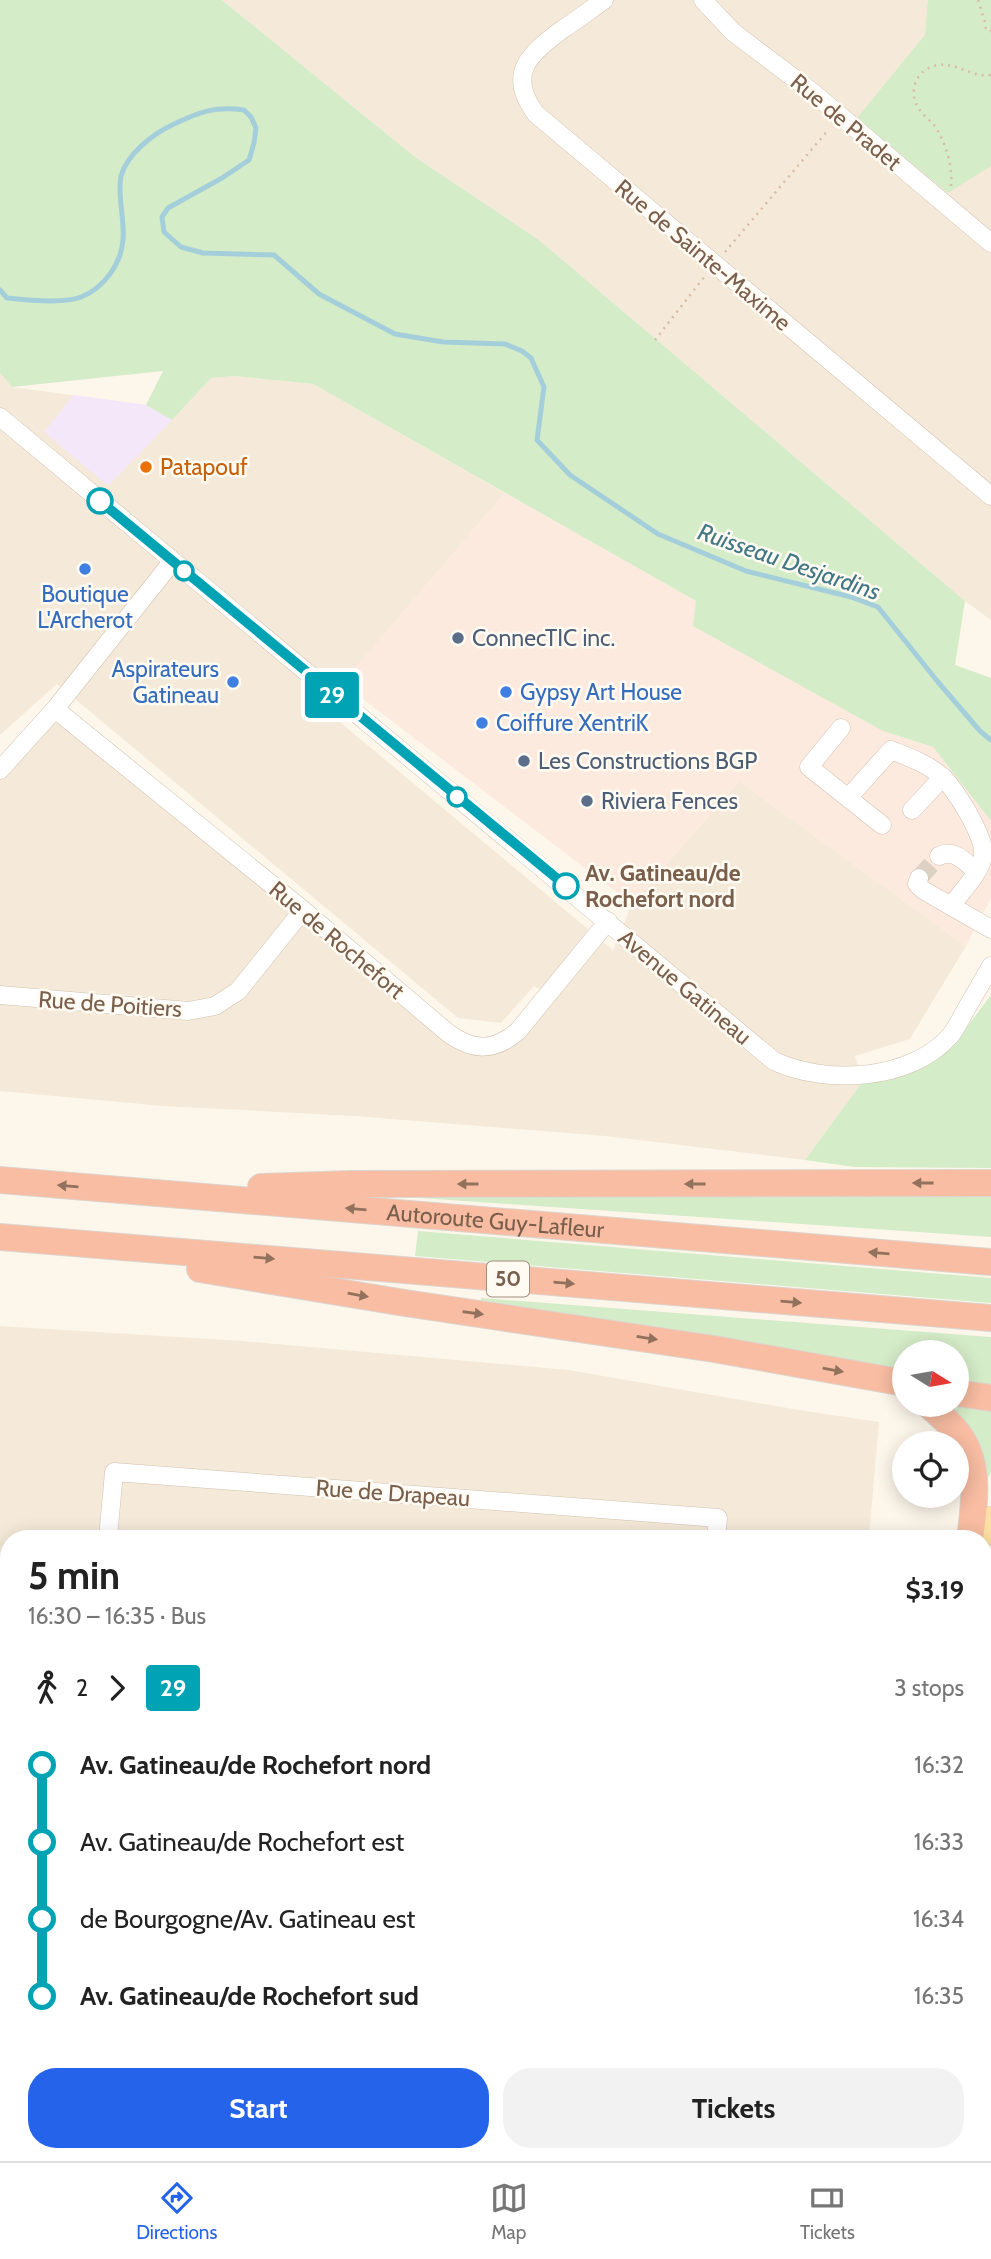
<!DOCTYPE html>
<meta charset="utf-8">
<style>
:root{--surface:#fff;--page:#f2f2f2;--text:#222;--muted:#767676;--line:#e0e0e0;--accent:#2563eb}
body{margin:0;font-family:Cabin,sans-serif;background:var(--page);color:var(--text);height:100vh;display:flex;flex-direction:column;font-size:26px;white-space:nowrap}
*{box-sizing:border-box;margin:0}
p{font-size:23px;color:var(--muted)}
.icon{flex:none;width:38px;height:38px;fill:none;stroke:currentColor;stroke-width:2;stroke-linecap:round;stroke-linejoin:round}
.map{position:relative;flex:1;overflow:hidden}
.panel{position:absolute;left:0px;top:1530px;width:992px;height:632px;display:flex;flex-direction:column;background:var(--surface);border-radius:28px 28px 0 0;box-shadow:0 4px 18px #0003}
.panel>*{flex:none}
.badge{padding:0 14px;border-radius:5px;font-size:24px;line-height:46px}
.needle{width:46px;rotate:101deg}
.buttons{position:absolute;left:892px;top:1340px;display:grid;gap:14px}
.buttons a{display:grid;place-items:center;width:77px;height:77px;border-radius:50%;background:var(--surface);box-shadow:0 4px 18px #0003;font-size:35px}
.map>.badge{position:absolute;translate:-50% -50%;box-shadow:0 0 0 4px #fff}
.legs{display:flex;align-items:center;gap:10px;height:77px;padding:0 28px;font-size:23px}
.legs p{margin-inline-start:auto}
.head{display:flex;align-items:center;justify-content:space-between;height:119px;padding:0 28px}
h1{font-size:38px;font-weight:800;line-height:52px}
.cta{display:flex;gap:14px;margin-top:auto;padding:14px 28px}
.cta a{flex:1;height:80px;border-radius:28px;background:var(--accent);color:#fff;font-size:28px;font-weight:800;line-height:80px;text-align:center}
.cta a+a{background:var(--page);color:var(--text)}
ul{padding:0 28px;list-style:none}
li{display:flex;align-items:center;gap:24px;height:77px;font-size:26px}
li i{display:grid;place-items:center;width:10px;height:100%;margin:0 9px;background:currentColor}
li i::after{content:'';width:18px;height:18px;margin:-9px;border:5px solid;border-radius:50%;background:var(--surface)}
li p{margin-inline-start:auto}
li:first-child i{background:linear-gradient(#0000 50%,currentColor 0)}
li:last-child i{background:linear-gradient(currentColor 50%,#0000 0)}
.tabs{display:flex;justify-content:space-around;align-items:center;height:98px;border-top:2px solid var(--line);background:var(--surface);font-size:19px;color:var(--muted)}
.tabs a{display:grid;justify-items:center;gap:4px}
.tabs .selected{color:var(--accent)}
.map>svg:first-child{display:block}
.residential{fill:#f5ead9}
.commercial{fill:#fdeadf}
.education{fill:#f4e7fa}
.green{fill:#d5ecc8}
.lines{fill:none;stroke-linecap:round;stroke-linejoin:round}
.stream{stroke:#a4cfda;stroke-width:5}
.minor-tunnel{stroke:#dcd1c3;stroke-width:18;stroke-dasharray:18 9;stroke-linecap:butt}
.minor-casing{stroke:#d1c0af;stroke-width:19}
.major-casing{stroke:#dcd5d0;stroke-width:24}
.highway-casing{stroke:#dcd5d0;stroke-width:28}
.path{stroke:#d9bca4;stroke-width:2.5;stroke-dasharray:2 5;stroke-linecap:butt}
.minor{stroke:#fff;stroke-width:18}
.major{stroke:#fce0a4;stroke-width:23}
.highway{stroke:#f8bda2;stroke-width:26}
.oneway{fill:#93725d}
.line-1-casing{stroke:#fff;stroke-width:16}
.line-1{stroke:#00a3b4;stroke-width:10}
.food-dot{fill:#e8710a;stroke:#fffbf3;stroke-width:2.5}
.stop-1-dot{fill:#fff;stroke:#00a3b4;stroke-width:3.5}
.shop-dot{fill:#3f7fe0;stroke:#fffbf3;stroke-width:2.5}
.service-dot{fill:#5c6f8a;stroke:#fffbf3;stroke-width:2.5}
.labels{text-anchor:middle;stroke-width:5;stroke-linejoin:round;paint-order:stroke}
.shield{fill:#fffbf3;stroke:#a28e7e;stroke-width:2}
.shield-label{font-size:21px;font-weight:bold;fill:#7a5f4c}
.street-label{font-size:23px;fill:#7a5f4c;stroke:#fffbf3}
.food-label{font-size:23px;fill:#c56008;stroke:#fffbf3;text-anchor:start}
.shop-label{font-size:23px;fill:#366cbe;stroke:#fffbf3;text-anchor:start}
.service-label{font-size:23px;fill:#4e5e75;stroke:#fffbf3;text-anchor:start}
.stop-label{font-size:23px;font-weight:bold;fill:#7a5f4c;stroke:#fffbf3;text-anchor:start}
.water-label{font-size:24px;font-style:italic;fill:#427786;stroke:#fffbf3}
</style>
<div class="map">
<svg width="991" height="2161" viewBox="0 0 991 2161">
<rect width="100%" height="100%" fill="#fdf7eb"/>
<g class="residential">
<path d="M 222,0 L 991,0 L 991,620 L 965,601 L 539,240 L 415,157 Z"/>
<path d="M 0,373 L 12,387 L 146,405 L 172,420 L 210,378 L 234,376 L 313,384 L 505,493 L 322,707 L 613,950 L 632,904 L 739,781 L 966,946 L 910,1039 L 855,1056 L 863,1081 L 805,1160 L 605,1136 L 354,1116 L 163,1106 L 0,1091 L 0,770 L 55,709 L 448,1033 L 496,1045 L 548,994 L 534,986 L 501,1023 L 458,1018 L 57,684 L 0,735 Z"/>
<path d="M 0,1326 L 242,1341 L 569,1370 L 799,1410 L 879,1422 L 869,1538 L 9,1538 L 9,2152 L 834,2152 L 834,2161 L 0,2161 Z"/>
<path d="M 991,1696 L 991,1764 L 984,1764 L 984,1712 Z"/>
</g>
<g class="commercial">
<path d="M 505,493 L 696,601 L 694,626 L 883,731 L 933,747 L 991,821 L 991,898 L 966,946 L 739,781 L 632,904 L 342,683 Z"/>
<path d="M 984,1786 L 991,1786 L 991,1869 L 984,1868 Z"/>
<path d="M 984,1918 L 991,1919 L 991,2161 L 915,2161 L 915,2153 L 984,2152 Z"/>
</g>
<path class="education" d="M 74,395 L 146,405 L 172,420 L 108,486 L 44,432 Z"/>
<g class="green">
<path d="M 0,0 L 222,0 L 415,157 L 539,240 L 965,601 L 955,665 L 991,678 L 991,821 L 933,747 L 883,731 L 693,626 L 696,601 L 313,384 L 234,376 L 211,378 L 172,420 L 146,405 L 163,371 L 12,387 L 0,373 Z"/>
<path d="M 928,0 L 991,0 L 991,166 L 948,193 L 857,118 L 925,35 Z"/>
<path d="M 991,995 L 991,1168 L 854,1167 L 805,1160 L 863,1081 L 958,1039 Z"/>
<path d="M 991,1191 L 991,1237 L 420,1198 L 420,1192 Z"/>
<path d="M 418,1231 L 991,1278 L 991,1303 L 415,1256 Z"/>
<path d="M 481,1298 L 991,1337 L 991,1386 L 957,1380 L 957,1353 L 905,1353 L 905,1371 L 481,1306 Z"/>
<path d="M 944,1405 L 991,1410 L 991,1472 L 981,1490 Z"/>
</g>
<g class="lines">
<path class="stream" d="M 0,290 L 7,298 C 25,300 65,304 81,297 C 104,288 121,264 123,240 C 125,219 117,196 121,176 C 127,154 153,134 172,125 C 199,112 214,106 244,110 L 251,117 L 256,128 L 254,143 L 249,160 L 222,178 L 168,208 L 162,217 L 164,232 L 181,247 L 203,253 L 274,255 L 319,294 L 395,334 L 443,342 L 505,344 L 522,351 L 531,358 L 544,387 L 537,440 L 570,475 L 658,534 L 746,571 L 851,597 L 878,607 L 938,682 L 980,731 L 991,740"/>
<path class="minor-tunnel" d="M 919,878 L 939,856"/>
<defs>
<g id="minor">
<path d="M 604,0 C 590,10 577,20 563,29 C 529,54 506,74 536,114 L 991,496"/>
<path d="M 703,0 L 733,32 L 811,91 L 991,243"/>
<path d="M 0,417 L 774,1061 C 826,1085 910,1081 950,1036 C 956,1029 960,1020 964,1013 C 973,997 982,982 991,966"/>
<path d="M 55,709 L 303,910 L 448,1033 C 473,1051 494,1052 518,1031 L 608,921"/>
<path d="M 841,728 L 809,767 L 848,798 L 891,750 C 908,757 926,763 940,775 C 954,786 986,838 983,855 C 981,873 961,892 951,906"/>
<path d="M 0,770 L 55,709 L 172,562"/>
<path d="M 848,798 L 882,825"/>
<path d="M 912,810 L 943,777"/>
<path d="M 939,856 C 954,848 965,862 976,871"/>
<path d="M 919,878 L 917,884 L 923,890 L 991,929"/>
<path d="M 0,995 L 188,1011 L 215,1006 L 238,991 L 303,910"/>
<path d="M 108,1538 L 114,1472 L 718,1518 L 716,1538"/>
<path d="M 0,1652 L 9,1653"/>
<path d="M 984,1773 L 991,1773"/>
<path d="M 984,1803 L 991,1803"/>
<path d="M 0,1814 L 9,1815"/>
<path d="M 984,1853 L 991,1853"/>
<path d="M 984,1880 L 991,1881"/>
<path d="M 984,1902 L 991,1903"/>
<path d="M 51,2161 L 51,2152"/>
<path d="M 162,2161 L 162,2152"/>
<path d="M 569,2161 L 569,2152"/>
<path d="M 677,2161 L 677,2152"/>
</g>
<g id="major">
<path d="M 981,1538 L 991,1518"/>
<path d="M 984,1614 L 991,1596"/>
<path d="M 854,2152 L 854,2161"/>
<path d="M 884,2152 L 884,2161"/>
</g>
<g id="highway">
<path id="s1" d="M 0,1180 L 991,1262"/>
<path d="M 261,1187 L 351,1184 L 991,1183"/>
<path d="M 0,1237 L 991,1318"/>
<path d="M 200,1269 L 405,1303 L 714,1349 L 905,1383"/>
<path d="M 957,1393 L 991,1398"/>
<path d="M 929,1405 C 941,1416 955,1427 963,1441 C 980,1469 974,1508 970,1538"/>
</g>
</defs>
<use href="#minor" class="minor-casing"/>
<use href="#major" class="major-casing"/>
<use href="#highway" class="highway-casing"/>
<g class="path">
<path d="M 978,0 L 985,22 L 986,30 L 991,31"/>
<path d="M 951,186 C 953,166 946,146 937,129 C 932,121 924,117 919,109 C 908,93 915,71 934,66 C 954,60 971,78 991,75"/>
<path d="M 725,252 L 829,129"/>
<path d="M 655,340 L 705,276"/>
<path d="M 984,1663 L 991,1644"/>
<path d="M 0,1930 L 9,1929"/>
<path d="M 0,2129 L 9,2130"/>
<path d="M 911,2152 L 911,2161"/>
<path d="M 822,2161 L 822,2152"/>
</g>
<use href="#minor" class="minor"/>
<use href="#major" class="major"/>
<use href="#highway" class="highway"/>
</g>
<defs><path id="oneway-solid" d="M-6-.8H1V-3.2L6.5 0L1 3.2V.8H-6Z" transform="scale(1.75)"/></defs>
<g class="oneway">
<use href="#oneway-solid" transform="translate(923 1183) rotate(180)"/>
<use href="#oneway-solid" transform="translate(468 1184) rotate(-180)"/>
<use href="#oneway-solid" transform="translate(695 1184) rotate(180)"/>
<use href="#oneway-solid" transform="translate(68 1186) rotate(-175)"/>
<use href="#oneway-solid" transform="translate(356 1209) rotate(-175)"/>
<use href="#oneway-solid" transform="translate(879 1253) rotate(-175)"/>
<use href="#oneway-solid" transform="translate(264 1258) rotate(5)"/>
<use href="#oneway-solid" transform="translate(564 1283) rotate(5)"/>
<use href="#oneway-solid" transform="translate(358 1295) rotate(10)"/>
<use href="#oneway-solid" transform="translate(791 1302) rotate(5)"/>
<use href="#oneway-solid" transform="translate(473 1313) rotate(8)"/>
<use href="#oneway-solid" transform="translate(647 1338) rotate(9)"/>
<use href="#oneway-solid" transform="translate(833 1370) rotate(10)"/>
</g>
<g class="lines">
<defs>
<path id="line-1" d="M 100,501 L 566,886"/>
</defs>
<use href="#line-1" class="line-1-casing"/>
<use href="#line-1" class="line-1"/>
</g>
<circle class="food-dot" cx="146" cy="467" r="7"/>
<g class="stop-1-dot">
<circle cx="100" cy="501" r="12"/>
<circle cx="184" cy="571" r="9"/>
<circle cx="457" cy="797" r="9"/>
<circle cx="566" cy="886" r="12"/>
</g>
<g class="shop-dot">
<circle cx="85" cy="569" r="7"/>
<circle cx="233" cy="682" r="7"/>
<circle cx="506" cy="692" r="7"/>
<circle cx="482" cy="723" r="7"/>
</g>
<g class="service-dot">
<circle cx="458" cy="638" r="7"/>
<circle cx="524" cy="761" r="7"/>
<circle cx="587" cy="801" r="7"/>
</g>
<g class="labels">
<rect class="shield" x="487" y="1261.5" width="42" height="35" rx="5"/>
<g class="shield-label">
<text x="508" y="1286">50</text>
</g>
<g class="street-label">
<text transform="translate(846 122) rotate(40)" y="8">Rue de Pradet</text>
<text transform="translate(703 255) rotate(40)" y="8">Rue de Sainte-Maxime</text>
<text transform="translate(337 940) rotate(40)" y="8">Rue de Rochefort</text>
<text transform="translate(685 987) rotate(40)" y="8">Avenue Gatineau</text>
<text transform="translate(110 1004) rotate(4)" y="8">Rue de Poitiers</text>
<text dy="8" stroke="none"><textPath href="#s1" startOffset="497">Autoroute Guy-Lafleur</textPath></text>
<text transform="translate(393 1493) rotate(4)" y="8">Rue de Drapeau</text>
</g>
<g class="food-label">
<text x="160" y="475">Patapouf</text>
</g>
<g class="shop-label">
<text x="85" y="602" text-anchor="middle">Boutique<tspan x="85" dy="26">L'Archerot</tspan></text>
<text x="219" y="677" text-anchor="end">Aspirateurs<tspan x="219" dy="26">Gatineau</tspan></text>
<text x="520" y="700">Gypsy Art House</text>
<text x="496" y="731">Coiffure XentriK</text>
</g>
<g class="service-label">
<text x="472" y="646">ConnecTIC inc.</text>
<text x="538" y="769">Les Constructions BGP</text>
<text x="601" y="809">Riviera Fences</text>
</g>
<g class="stop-label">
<text x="585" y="881">Av. Gatineau/de<tspan x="585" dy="26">Rochefort nord</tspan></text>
</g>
<g class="water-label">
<text transform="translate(789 562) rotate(19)" y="8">Ruisseau Desjardins</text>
</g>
</g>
</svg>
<div class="buttons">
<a><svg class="needle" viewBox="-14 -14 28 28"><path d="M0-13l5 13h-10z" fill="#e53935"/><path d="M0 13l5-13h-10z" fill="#767676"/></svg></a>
<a><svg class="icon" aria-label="locate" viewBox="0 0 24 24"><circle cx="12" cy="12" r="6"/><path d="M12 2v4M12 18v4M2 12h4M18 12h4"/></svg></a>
</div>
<b class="badge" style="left:332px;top:695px;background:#00a3b4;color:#fff">29</b>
<section class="panel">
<div class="head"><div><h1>5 min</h1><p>16:30 – 16:35 · Bus</p></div><b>$3.19</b></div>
<div class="legs"><svg class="icon" aria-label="walk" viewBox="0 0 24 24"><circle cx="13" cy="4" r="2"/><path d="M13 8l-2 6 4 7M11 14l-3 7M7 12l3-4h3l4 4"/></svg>2<svg class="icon" aria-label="forward" viewBox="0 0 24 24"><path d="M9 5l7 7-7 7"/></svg><b class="badge" style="background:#00a3b4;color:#fff">29</b><p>3 stops</p></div>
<ul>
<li><i style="color:#00a3b4"></i><b>Av. Gatineau/de Rochefort nord</b><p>16:32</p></li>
<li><i style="color:#00a3b4"></i><span>Av. Gatineau/de Rochefort est</span><p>16:33</p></li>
<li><i style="color:#00a3b4"></i><span>de Bourgogne/Av. Gatineau est</span><p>16:34</p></li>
<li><i style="color:#00a3b4"></i><b>Av. Gatineau/de Rochefort sud</b><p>16:35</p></li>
</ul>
<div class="cta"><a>Start</a><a>Tickets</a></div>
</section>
</div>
<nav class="tabs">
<a class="selected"><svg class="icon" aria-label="directions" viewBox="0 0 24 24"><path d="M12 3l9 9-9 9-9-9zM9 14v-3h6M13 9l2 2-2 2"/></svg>Directions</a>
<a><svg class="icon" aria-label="map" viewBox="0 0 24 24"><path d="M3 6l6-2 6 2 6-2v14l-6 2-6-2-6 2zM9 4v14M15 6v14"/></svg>Map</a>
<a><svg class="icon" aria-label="tickets" viewBox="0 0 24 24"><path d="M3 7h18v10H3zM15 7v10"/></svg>Tickets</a>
</nav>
